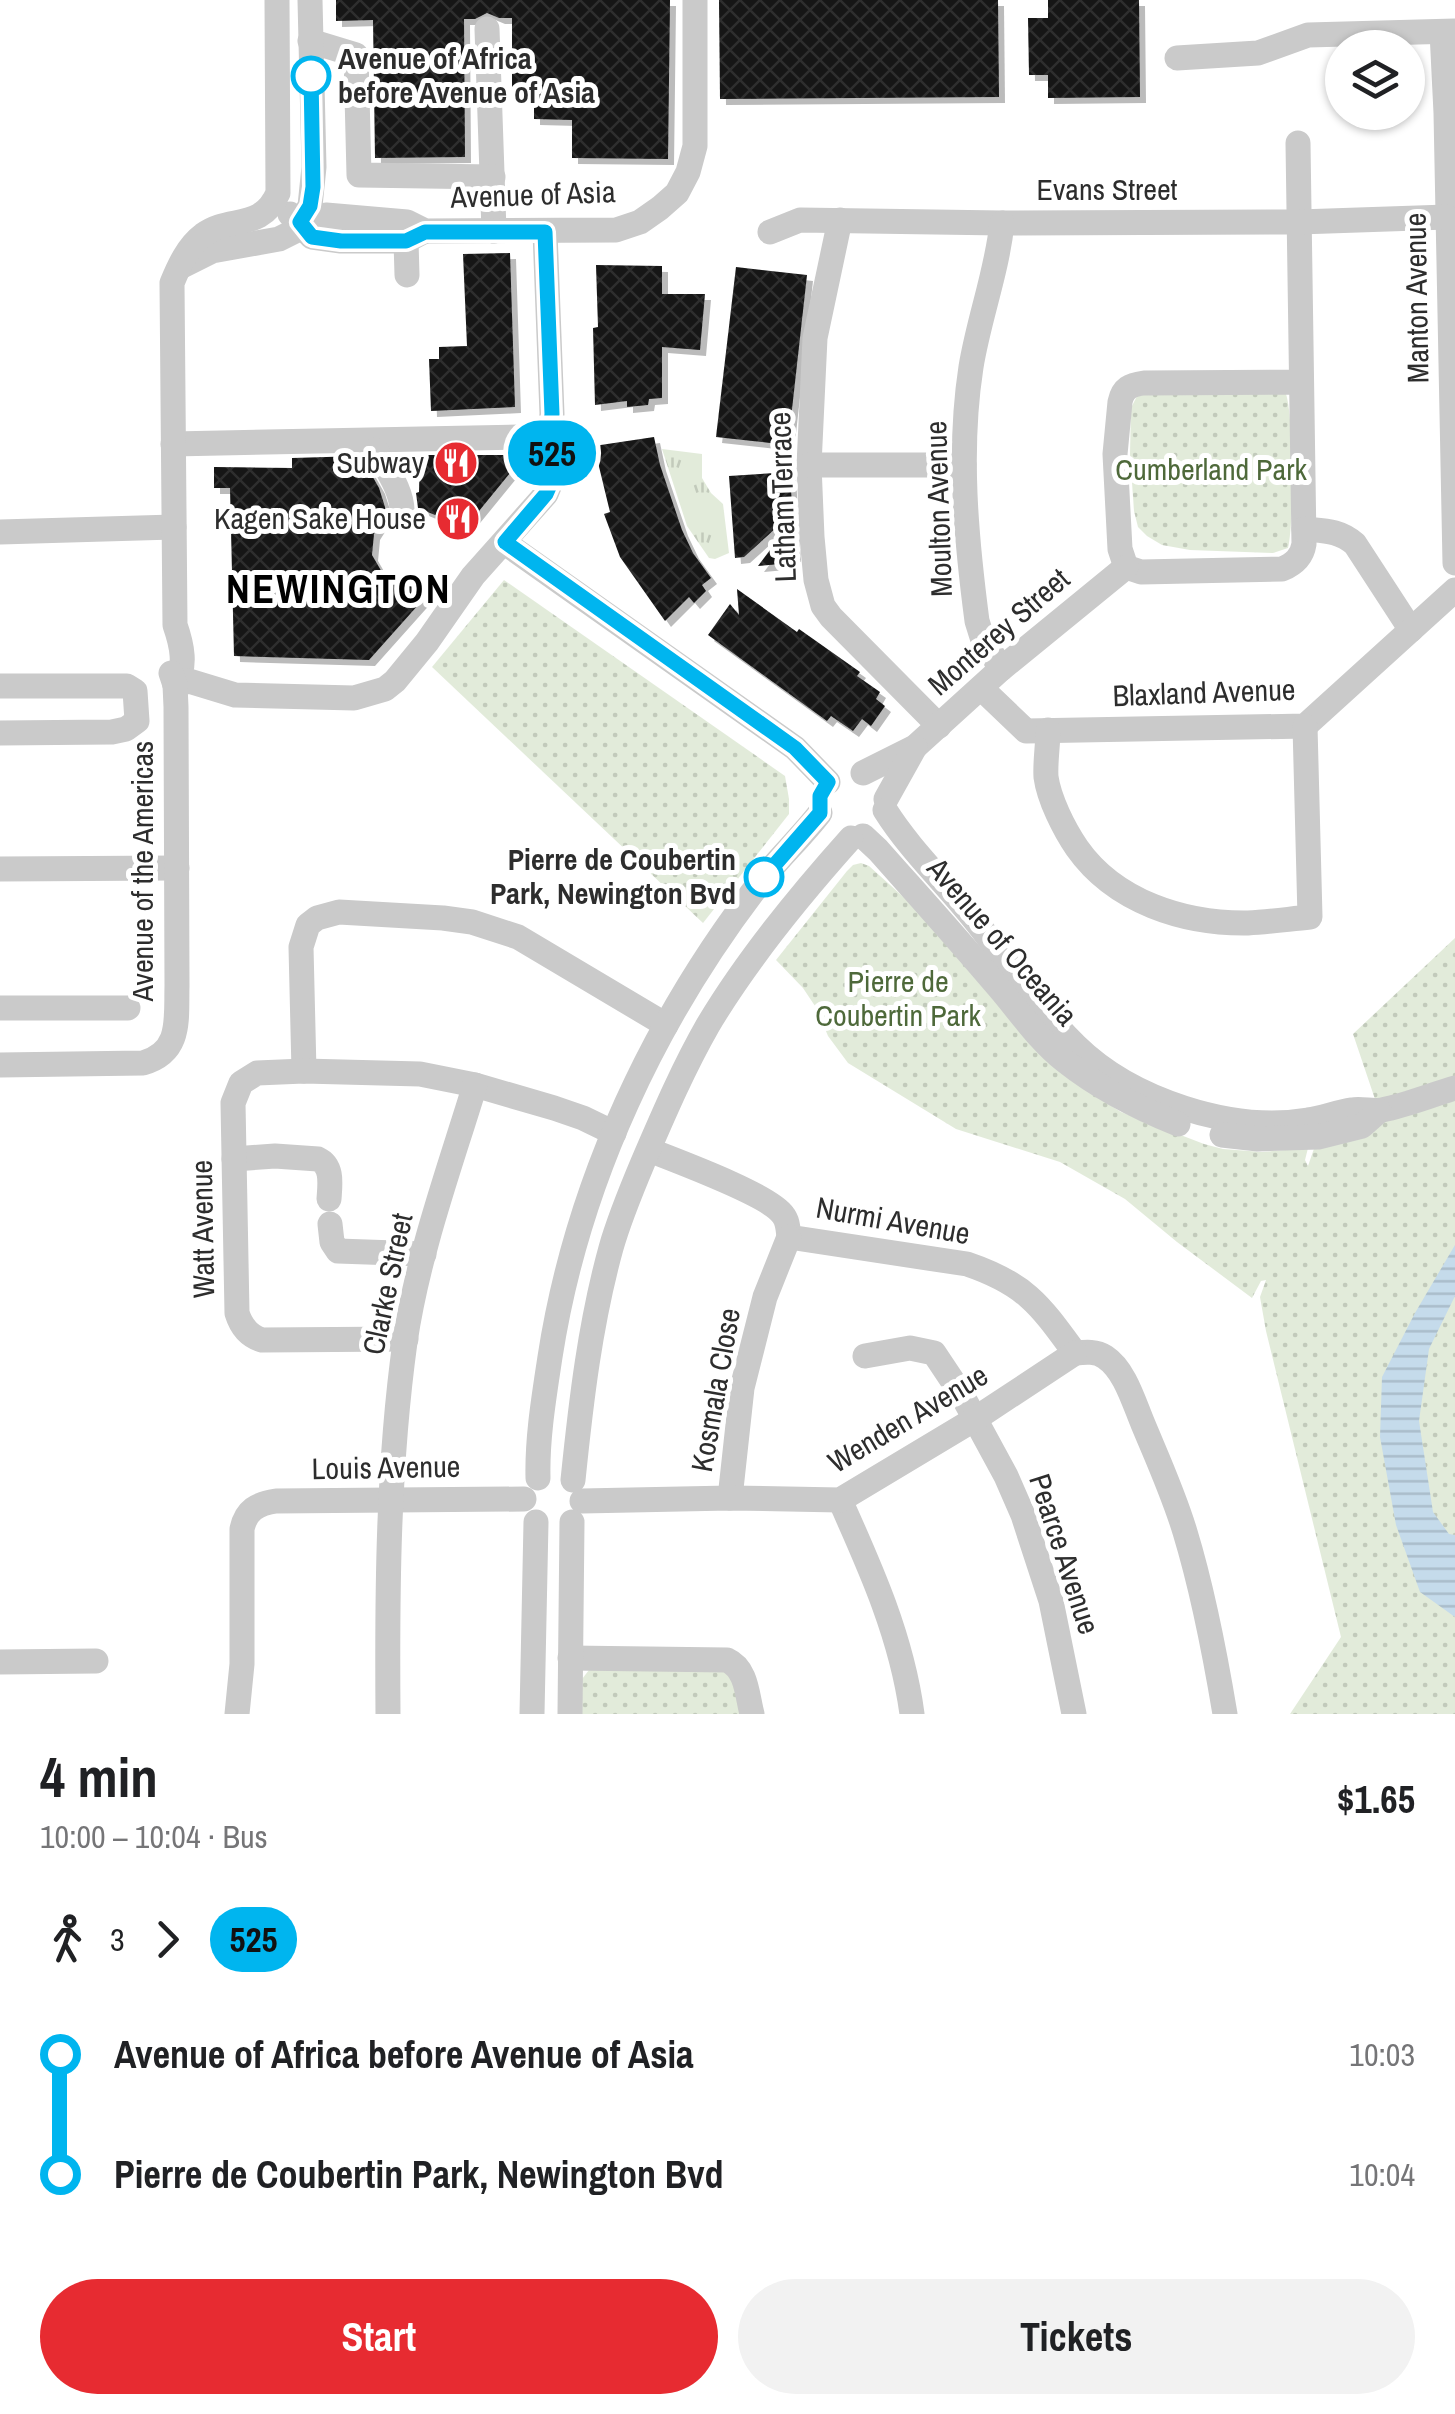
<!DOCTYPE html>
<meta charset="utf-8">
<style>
:root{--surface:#fff;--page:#f2f2f2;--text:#202124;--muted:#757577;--accent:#e72b31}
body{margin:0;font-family:"Archivo Narrow",sans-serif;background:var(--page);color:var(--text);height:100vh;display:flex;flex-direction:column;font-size:38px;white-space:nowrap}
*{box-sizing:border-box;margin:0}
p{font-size:32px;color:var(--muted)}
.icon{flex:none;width:55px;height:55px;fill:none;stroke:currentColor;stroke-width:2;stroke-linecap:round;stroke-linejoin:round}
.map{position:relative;height:1714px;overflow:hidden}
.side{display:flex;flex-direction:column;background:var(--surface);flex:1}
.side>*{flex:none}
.badge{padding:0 20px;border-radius:32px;font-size:35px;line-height:65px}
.buttons{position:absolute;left:1325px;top:30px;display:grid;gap:20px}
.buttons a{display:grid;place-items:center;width:100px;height:100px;border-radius:50%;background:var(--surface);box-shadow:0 2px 8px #0004;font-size:50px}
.map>.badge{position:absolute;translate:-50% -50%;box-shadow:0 0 0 5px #fff}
.legs{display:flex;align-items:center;gap:15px;height:110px;padding:0 40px;font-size:32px}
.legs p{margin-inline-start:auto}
.overview{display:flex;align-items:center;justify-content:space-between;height:170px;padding:0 40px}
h1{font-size:55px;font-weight:800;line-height:75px}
.button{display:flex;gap:20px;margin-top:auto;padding:20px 40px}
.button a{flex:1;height:115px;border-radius:60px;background:var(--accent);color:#fff;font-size:40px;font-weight:800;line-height:115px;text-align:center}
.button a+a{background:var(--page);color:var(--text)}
ul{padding:0 40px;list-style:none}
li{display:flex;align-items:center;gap:35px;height:120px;font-size:38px}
li i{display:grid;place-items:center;width:15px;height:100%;margin:0 12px;background:currentColor}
li i::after{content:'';width:25px;height:25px;margin:-12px;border:8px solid;border-radius:50%;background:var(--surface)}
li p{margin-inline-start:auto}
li:first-child i{background:linear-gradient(#0000 50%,currentColor 0)}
li:last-child i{background:linear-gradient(currentColor 50%,#0000 0)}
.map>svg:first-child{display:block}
.grass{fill:url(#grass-tufts)}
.park{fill:url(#park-dots)}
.water{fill:url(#water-rules)}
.building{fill:url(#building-cross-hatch);filter:url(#shadow)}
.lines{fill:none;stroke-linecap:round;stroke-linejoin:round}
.minor{stroke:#cacaca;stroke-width:25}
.line-1-casing{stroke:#fff;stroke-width:22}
.line-1{stroke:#00b5ef;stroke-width:15}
.stop-1-dot{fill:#fff;stroke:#00b5ef;stroke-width:5}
.labels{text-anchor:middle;stroke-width:10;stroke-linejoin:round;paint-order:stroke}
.stop-label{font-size:30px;font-weight:bold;fill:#2d2d2d;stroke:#fff;text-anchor:start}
.street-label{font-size:30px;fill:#2d2d2d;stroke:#fff}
.poi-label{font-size:30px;fill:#2d2d2d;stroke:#fff;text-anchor:end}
.park-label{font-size:30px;fill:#4e693a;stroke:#fff}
.district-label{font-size:40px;font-weight:bold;letter-spacing:2.5px;fill:#000;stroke:#fff}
</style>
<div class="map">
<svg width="1455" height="1714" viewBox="0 0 1455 1714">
<defs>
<pattern id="grass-tufts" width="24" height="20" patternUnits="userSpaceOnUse" patternTransform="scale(2.5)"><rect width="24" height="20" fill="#e2ebda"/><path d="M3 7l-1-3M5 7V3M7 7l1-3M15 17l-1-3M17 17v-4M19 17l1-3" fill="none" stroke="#c2cabb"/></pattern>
<pattern id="park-dots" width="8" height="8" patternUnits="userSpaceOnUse" patternTransform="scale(2.5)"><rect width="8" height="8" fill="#e2ebda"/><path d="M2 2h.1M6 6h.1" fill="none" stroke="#c2cabb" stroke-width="1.8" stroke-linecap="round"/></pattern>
<pattern id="water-rules" width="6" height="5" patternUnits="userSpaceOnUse" patternTransform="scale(2.5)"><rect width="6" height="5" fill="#c5dbeb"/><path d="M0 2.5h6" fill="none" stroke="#aabcca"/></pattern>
<pattern id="building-cross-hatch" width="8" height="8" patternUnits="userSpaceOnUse" patternTransform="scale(2.5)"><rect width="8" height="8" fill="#141414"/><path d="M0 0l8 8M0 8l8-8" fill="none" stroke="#2e2e2e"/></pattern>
<filter id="shadow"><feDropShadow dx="6" dy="6" stdDeviation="0" flood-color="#0004"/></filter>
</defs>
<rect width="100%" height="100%" fill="#fff"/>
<path class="grass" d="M 662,449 L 702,454 L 702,478 L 711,493 L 723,504 L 729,553 L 715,559 L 709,558 L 687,526 Z"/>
<g class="park">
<path d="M 1285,391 C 1294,412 1294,524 1288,548 L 1273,553 L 1190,550 L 1162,545 L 1147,536 L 1138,527 L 1134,511 L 1130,454 L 1131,408 L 1137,396 L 1153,392 Z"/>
<path d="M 504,580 L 785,776 L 789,799 L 789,814 L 703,923 L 432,667 Z"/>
<path d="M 861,863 L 869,866 L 949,938 L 1085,1089 L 1121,1112 L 1204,1144 L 1223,1149 L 1262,1152 L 1308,1148 L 1305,1160 L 1308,1166 L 1318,1137 L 1379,1111 L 1353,1034 L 1455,938 L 1455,1714 L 1290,1714 L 1341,1637 L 1266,1331 L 1260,1297 L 1266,1280 L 1261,1281 L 1252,1298 L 1177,1242 L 1125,1199 L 1060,1162 L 956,1129 L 848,1063 L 828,1036 L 817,1009 L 803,988 L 776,960 L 847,871 L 853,865 Z"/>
<path d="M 589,1670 L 731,1670 L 744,1714 L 579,1714 L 579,1683 Z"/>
</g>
<path class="water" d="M 1455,1245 L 1455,1296 L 1429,1349 L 1419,1421 L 1433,1512 L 1449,1534 L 1455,1535 L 1455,1617 L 1420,1592 L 1396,1525 L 1380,1437 L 1382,1377 L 1415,1313 Z"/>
<g class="building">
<path d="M 336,0 L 670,0 L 668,159 L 572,158 L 572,120 L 534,119 L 534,93 L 512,92 L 512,18 L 499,18 L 487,13 L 475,19 L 464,19 L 465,157 L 375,158 L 373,20 L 336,21 Z"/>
<path d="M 719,0 L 998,0 L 999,97 L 720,99 Z"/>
<path d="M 1048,0 L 1139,0 L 1140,97 L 1048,98 L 1048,75 L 1029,75 L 1028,18 L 1048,18 Z"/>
<path d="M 510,253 L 515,407 L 431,411 L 429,359 L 439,359 L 439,347 L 467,346 L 463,254 Z"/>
<path d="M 596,265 L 662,266 L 662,294 L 705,294 L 700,350 L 662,347 L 662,398 L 649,399 L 648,405 L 627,407 L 627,401 L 595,405 L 593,328 L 598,327 Z"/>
<path d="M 736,267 L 807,275 L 788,445 L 716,437 Z"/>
<path d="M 654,437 L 660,465 L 682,530 L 693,553 L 711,578 L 702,585 L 706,591 L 694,603 L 689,597 L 665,621 L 620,557 L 604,514 L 610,512 L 594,446 Z"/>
<path d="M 420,455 L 515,455 L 515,467 L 461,533 L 439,513 L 435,515 L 418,508 L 416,493 L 419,492 Z"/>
<path d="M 361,456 L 379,488 L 385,507 L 386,515 L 374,534 L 372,555 L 383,574 L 399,585 L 416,587 L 444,576 L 369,660 L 234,656 L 230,488 L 214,488 L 214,467 L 292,468 L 292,458 Z"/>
<path d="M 790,472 L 795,556 L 780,557 L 780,564 L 758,566 L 782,534 L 776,528 L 744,557 L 735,558 L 729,476 Z"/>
<path d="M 737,589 L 797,632 L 799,629 L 860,672 L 857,676 L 880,692 L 876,699 L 885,706 L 871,726 L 862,719 L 853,731 L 831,716 L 827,721 L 708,635 L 730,604 L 739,615 Z"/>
</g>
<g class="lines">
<g class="minor">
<path d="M 487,29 L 494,231"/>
<path d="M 1442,32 L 1446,113 L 1455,563"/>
<path d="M 310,41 L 356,55 L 359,175 L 493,177"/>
<path d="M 1177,58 L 1258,53 L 1308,35 L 1455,31"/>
<path d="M 1298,143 L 1304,544 C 1302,557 1294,564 1282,569 L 1141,572 L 1126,567 L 1120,549 L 1115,454 L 1120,402 C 1123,388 1130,385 1144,383 L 1301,382"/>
<path d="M 290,214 L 312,237 L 341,241 L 406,241 L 425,231"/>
<path d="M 840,220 L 815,338 L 809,465 L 812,537 L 816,580 L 823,606 L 831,617 L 939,726"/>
<path d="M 300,223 L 326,215 L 407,222 L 425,231 L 616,230 L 640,222 L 660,208 L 677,193 L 688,172 L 695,146 L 695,0"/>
<path d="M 770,232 L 800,220 L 1002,223 L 1299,222 L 1447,217"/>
<path d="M 406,241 L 407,275"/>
<path d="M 182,266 L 212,251 L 279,239 L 295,231 L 310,206 L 314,167 L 310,0"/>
<path d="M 173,444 L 519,437 L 549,440"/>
<path d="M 376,450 C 386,469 403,491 402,513"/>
<path d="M 809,465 L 964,465"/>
<path d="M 1304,529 C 1324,531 1339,530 1355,544 L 1411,630"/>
<path d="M 0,532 L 174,527"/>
<path d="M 505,543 L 795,748 L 828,782"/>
<path d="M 1001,669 L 982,637 L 977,621 C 966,537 958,451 971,367 C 979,318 997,272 1002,223"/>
<path d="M 175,685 C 187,667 182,645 175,625 L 172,283 C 179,266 188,246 203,235 C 229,215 261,232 278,193 L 277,0"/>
<path d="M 175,685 L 189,681 L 235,695 L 354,698 L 385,689 L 395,681 L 427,642 L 473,576 L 546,494 L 553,477 L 549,440 L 552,414 L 545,232"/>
<path d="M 0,686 L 127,686 L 135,691 L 137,721 L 126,729 L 112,732 L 0,733"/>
<path d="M 981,688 L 1026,731 L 1305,726 L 1455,590"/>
<path d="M 1048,730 C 1048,745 1045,762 1046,777 C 1049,799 1064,829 1077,848 C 1115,902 1184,924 1248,923 C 1268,922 1289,919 1310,917 L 1305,726"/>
<path d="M 863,773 L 915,747 L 1001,669 L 1126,567"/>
<path d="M 886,799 L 915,747"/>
<path d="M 885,810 C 912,853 950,887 981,928 C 1012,968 1040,1011 1076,1046 C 1131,1100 1232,1133 1308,1120 C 1323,1118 1337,1112 1352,1110 C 1362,1108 1372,1112 1382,1110 C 1407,1105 1431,1095 1455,1088"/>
<path d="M 863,836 L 878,850 C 917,894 956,937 994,982 C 1018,1009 1037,1039 1065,1061 C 1099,1088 1138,1108 1178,1124"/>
<path d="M 0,869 L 177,868"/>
<path d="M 0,1008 L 128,1008"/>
<path d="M 0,1065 L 143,1063 C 182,1052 176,1019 177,986 L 176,707 L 175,685 L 171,673"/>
<path d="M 304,1071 L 301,947 L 308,925 L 317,918 L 339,912 L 443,918 L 472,922 L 518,937 L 666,1025"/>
<path d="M 1222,1135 L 1258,1139 L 1318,1137 L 1362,1126 L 1379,1111"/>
<path d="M 649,1150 C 674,1160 770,1195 783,1215 C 788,1221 788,1229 789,1237 L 967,1264 C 1026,1284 1040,1305 1075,1353 C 1086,1352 1096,1351 1105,1357 C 1125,1370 1134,1403 1143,1424 C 1158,1460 1174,1495 1185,1532 C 1203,1591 1215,1654 1225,1714"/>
<path d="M 234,1159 L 275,1156 L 318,1159 C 333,1166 330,1184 329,1199"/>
<path d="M 330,1224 L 332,1242 L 338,1251 L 424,1254"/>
<path d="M 406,1339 L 262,1340 C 249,1336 241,1326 237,1313 L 233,1103 L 241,1083 L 257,1073 L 304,1071 L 420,1074 L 475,1085 L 554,1108 L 583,1118 L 614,1133"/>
<path d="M 865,1356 L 910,1348 L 934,1353 L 962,1395 L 1006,1476 L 1023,1515 L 1051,1601 L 1074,1714"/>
<path d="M 538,1478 C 537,1438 544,1397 550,1357 C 577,1182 656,1015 765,876 C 783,854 803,835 820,813"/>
<path d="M 573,1480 C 581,1402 590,1324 611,1248 C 620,1216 633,1186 646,1155 C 665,1111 684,1067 708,1025 C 748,958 799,896 851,838"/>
<path d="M 730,1498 L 742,1388 L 765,1297 L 789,1237"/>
<path d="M 840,1500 C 871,1569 902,1638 912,1714"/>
<path d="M 582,1501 L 730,1498 L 840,1500 L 975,1419 L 1075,1353"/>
<path d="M 570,1658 L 727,1660 C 747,1669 747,1695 752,1714"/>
<path d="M 0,1662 L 96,1661"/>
<path d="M 237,1714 L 242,1664 L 242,1529 C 246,1510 257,1504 276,1501 L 524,1499"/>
<path d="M 388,1714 C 387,1590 388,1465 405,1342 C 418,1254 449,1170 475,1085"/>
<path d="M 532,1714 L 536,1522"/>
<path d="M 570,1714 L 572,1522"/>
</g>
</g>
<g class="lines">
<defs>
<path id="line-1" d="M 311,76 L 313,187 L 310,206 L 300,222 L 312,237 L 341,241 L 406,241 L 425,232 L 545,232 L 552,414 L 549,440 L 554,464 L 553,478 L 546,494 L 505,542 L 795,748 L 828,782 L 820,796 L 820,813 L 764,877"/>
</defs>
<use href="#line-1" class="line-1-casing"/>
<use href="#line-1" class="line-1"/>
</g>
<defs>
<symbol id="restaurant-disc" viewBox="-11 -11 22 22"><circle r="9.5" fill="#e72b31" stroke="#fff"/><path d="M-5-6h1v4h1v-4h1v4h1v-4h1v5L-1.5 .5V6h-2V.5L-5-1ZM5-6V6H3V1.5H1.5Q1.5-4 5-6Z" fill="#fff"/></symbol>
</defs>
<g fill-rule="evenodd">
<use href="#restaurant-disc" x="431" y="438" width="50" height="50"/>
<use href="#restaurant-disc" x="433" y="494" width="50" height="50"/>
</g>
<g class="stop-1-dot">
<circle cx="311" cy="76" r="18"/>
<circle cx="764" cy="877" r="18"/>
</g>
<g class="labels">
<g class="stop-label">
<text x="338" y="69">Avenue of Africa<tspan x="338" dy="34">before Avenue of Asia</tspan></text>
<text x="736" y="870" text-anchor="end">Pierre de Coubertin<tspan x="736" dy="34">Park, Newington Bvd</tspan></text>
</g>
<g class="street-label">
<text x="1107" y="200">Evans Street</text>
<text transform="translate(533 195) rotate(-2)" y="10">Avenue of Asia</text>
<text transform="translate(1417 298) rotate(-91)" y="10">Manton Avenue</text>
<text transform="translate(783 497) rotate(-92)" y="10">Latham Terrace</text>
<text transform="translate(939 509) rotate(-92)" y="10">Moulton Avenue</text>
<text transform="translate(999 632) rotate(-41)" y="10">Monterey Street</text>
<text transform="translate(1204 693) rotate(-2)" y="10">Blaxland Avenue</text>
<text transform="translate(143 871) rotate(-90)" y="10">Avenue of the Americas</text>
<text transform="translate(1002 942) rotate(49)" y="10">Avenue of Oceania</text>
<text transform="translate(893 1221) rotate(10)" y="10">Nurmi Avenue</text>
<text transform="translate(203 1229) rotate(-91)" y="10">Watt Avenue</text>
<text transform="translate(388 1284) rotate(-78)" y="10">Clarke Street</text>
<text transform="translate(716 1390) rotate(-80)" y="10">Kosmala Close</text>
<text transform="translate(908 1419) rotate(-31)" y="10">Wenden Avenue</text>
<text transform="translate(386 1468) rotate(-1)" y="10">Louis Avenue</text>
<text transform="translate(1064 1554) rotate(72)" y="10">Pearce Avenue</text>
</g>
<g class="poi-label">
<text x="424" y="473">Subway</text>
<text x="426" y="529">Kagen Sake House</text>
</g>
<g class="park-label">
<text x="1211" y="480">Cumberland Park</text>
<text x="898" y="992">Pierre de<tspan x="898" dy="34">Coubertin Park</tspan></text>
</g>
<g class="district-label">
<text x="339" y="603">NEWINGTON</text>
</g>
</g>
</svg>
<div class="buttons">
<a><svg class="icon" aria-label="layers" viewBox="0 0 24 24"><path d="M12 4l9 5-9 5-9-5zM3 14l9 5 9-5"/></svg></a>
</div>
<b class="badge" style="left:552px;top:453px;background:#00b5ef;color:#111">525</b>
</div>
<section class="side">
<div class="overview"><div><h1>4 min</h1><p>10:00 – 10:04 · Bus</p></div><b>$1.65</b></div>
<div class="legs"><svg class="icon" aria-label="walk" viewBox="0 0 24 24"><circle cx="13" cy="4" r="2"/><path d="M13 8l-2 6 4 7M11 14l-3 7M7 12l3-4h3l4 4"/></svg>3<svg class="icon" aria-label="forward" viewBox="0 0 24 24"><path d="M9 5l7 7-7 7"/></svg><b class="badge" style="background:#00b5ef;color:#111">525</b></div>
<ul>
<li><i style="color:#00b5ef"></i><b>Avenue of Africa before Avenue of Asia</b><p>10:03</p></li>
<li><i style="color:#00b5ef"></i><b>Pierre de Coubertin Park, Newington Bvd</b><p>10:04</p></li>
</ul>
<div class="button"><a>Start</a><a>Tickets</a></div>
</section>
